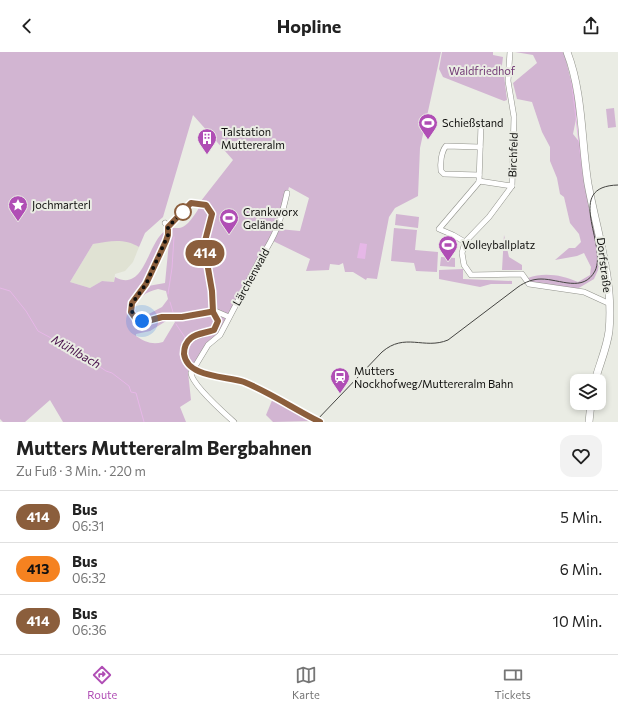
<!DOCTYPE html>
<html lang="de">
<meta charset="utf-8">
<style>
:root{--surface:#fff;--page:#f2f2f2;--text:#222;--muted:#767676;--line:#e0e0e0;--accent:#b04eb5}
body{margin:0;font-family:Commissioner,sans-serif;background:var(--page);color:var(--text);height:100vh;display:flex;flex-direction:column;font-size:15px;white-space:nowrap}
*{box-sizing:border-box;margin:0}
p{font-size:13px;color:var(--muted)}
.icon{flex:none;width:22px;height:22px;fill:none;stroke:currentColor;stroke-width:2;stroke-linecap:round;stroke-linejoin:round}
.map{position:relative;height:370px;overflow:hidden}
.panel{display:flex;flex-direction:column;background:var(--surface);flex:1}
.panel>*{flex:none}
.badge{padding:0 8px;border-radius:13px;font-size:14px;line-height:26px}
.buttons{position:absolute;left:570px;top:322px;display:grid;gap:8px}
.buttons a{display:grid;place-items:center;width:36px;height:36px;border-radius:8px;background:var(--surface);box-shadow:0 2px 6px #0003;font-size:20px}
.you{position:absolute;width:20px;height:20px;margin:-10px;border:3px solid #fff;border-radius:50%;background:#1a73e8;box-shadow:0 0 0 6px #1a73e833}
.map>.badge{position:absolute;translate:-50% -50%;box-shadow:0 0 0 2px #fff}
.round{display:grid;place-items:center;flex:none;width:42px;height:42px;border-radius:12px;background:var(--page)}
.overview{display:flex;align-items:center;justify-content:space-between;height:68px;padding:0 16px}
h1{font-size:19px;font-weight:700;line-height:30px}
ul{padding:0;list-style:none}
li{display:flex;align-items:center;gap:12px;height:52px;padding:0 16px;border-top:1px solid var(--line)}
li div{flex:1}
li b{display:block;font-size:15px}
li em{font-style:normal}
li .badge{min-width:44px;font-weight:700;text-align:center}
header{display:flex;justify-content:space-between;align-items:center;height:52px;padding:0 16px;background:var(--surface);font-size:18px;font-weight:700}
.dock{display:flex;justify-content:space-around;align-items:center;height:56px;border-top:1px solid var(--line);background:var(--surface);font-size:11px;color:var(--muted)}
.dock a{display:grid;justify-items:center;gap:2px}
.dock .active{color:var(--accent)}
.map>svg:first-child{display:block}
.built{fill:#e0e2d3}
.green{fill:#d2b5d2;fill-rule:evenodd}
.water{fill:#e6b7e7}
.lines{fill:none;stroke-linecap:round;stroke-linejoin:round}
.stream{stroke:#e6b7e7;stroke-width:1}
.minor-casing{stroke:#91928b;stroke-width:6}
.secondary-casing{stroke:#91928b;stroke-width:8}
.minor{stroke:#fff;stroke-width:5}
.secondary{stroke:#fff;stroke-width:7}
.tram{stroke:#444441;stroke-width:1}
.line-casing{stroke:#fff;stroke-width:9}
.line{stroke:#8b5e3c;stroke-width:6}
.walk{stroke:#0e0e0c;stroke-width:4;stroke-dasharray:0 7.2}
.stop-dot{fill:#fff;stroke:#8b5e3c;stroke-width:2}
.labels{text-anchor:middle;stroke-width:4;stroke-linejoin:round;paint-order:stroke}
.park-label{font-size:11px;fill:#723a75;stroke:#eaece4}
.poi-label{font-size:11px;fill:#0e0e0c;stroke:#eaece4;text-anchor:start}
.street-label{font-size:11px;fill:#0e0e0c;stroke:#eaece4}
.water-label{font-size:12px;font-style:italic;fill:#49124c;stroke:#eaece4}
</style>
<header><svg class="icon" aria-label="back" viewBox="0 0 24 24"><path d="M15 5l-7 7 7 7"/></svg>Hopline<svg class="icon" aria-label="share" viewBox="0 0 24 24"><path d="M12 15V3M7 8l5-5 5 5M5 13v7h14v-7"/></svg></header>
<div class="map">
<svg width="618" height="370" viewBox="0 0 618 370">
<rect width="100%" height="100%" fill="#eaece4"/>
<path class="built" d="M 107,189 L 129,189 L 139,195 L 133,210 L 125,219 L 115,222 L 114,230 L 102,229 L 90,236 L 70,230 L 93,192 Z"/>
<g class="green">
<path d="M 0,0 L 441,0 L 420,96 L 418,144 L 395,156 L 389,165 L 377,227 L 367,226 L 366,228 L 353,220 L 345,220 L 343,211 L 339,213 L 330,212 L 329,218 L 306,219 L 310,207 L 273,189 L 279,177 L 300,179 L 309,146 L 289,135 L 280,169 L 218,281 L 207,291 L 188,320 L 191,348 L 180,355 L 186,370 L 63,370 L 50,348 L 25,370 L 3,370 L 0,367 ZM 193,63 L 233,108 L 197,154 L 200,154 C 196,161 187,176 179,176 C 173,176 169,175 165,179 C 147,191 145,241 115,225 L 114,230 L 102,229 L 90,236 L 70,230 L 93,192 C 110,189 124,186 139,195 L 145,181 L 163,165 ZM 168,190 L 169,190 L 165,231 L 148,234 ZM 158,237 L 166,239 L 168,247 L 162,255 L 143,265 L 137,263 C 132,249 144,240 158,237 ZM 171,266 L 175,270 L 163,290 C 152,293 145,290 136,284 L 136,282 L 150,279 Z"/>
<path d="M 442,0 L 493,0 L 493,3 L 503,5 L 501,21 L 504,23 L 507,48 L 504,49 L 443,25 L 439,17 Z"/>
<path d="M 515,0 L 564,0 L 578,57 L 573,82 L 581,92 L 603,207 L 594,227 L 577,237 L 532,231 L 528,226 C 544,220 562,223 578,230 L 590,223 L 591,215 L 584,201 L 577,204 L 555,208 L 569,196 L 575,196 L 581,190 L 579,182 L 570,171 L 564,145 L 560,142 L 557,126 L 550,109 L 550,95 L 542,80 L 532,50 L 517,47 L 513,31 L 537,11 L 533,3 Z"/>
<path d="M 614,56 L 616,75 L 608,76 L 606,57 Z"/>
<path d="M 396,162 L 419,165 L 418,176 L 395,173 Z"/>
<path d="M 394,176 L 417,178 L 415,198 L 438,200 L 437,220 L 416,219 L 414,211 L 391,209 Z"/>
<path d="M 504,183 L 509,205 L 522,213 L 522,218 L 502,218 Z"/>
<path d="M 441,205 L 455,206 L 455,215 L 440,214 Z"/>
<path d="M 463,217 L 463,227 L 512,229 L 512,232 L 491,232 L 480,235 L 439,227 L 439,218 Z"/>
<path d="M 273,346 L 314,369 L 273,370 L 266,363 Z"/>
</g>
<path class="water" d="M 360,191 L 367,192 L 365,207 L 357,206 Z"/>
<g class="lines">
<g class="stream">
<path d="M 571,26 L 583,123"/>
<path d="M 0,236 L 10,239 L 26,259 L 38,279 L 79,301 L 106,319 L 112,321 L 129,334 L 131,340 L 136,341 L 144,370"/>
<path d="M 168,242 L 172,216 L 174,185"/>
<path d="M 170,250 L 173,260"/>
<path d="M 176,272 L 186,287 C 179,296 180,305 187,315"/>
</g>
<defs>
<g id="minor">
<path d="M 510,0 L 508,29 L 514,65 L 512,134 L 489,165 L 465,190 L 462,201 L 464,213 L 471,223 L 522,222 L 529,232 L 584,240 L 608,251"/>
<path d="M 479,123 L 444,122 L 441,119 C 440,112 441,100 446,94 L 480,95"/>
<path d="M 479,129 L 512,134"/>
<path d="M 165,171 L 168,175 L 168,183 L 146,232 L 132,251 L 131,258 L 134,265 L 144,270 L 162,265 L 182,265 L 215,259 L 229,265"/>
<path d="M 168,175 L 191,151 L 206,153 L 211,160 C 213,172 203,181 204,193 C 204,216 217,237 213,260"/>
<path d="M 465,190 L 453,183 L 439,177 L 479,130 L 481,72"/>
<path d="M 213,260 L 218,267 L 215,276 C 202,286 171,285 189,313 C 204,326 226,323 244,330 C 271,341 294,357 320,370"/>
<path d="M 234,370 C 224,361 192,333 191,321 L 208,293 L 220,283 L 260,207 C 276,183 281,168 287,141"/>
</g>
<g id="secondary">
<path d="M 567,0 C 583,41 581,89 588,132 C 597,181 614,229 609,279 C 607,296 599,313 595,329"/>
<path d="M 589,370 L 591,351"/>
</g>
</defs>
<use href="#minor" class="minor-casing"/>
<use href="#secondary" class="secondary-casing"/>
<use href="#minor" class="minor"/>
<use href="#secondary" class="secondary"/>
<path class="tram" d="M 315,370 L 382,300 C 405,280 424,298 448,288 L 518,235 C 525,230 533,227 541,227 C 560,227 583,241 595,219 C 608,192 563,134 618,133"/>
</g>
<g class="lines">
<defs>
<path id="line" d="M 210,260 L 182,265 L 162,265 L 144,270 L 136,267 L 131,260 L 132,251 L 146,232 L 166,189 L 168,183 L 168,175 L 191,151 L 206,153 L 212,162 L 204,193 L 212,239 L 213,260 L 218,269 L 214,278 C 206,281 197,281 191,286 C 186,290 184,296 184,302 C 187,326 227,324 244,330 C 271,341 294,357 320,370"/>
</defs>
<use href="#line" class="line-casing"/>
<use href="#line" class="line"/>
<path class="walk" d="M 142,269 L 133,264 L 131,253 L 146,232 L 168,183 L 168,175 L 183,160"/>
</g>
<defs>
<symbol id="stadium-pin" viewBox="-11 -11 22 30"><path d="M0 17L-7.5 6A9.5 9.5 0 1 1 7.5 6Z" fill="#b04eb5" stroke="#eaece4"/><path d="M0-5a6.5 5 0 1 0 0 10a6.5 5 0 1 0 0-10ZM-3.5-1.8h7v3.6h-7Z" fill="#fff"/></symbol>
<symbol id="building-pin" viewBox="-11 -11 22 30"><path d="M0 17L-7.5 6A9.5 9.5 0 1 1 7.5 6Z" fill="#b04eb5" stroke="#eaece4"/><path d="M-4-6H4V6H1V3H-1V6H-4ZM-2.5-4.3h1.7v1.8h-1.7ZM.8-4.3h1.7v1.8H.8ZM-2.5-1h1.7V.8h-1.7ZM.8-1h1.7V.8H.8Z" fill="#fff"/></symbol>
<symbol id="sight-pin" viewBox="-11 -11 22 30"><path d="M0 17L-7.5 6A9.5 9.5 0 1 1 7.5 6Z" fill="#b04eb5" stroke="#eaece4"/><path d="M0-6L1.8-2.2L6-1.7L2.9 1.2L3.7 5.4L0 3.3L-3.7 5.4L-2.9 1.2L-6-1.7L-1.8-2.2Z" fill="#fff"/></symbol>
<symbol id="station-pin" viewBox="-11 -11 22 30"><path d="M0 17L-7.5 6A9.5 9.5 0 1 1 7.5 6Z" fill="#b04eb5" stroke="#eaece4"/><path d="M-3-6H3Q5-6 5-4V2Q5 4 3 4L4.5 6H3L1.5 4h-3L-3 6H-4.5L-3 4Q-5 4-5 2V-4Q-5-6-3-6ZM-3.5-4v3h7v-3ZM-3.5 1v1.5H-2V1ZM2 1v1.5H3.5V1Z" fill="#fff"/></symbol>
</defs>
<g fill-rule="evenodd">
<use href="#stadium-pin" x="417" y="60" width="22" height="30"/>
<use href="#building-pin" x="196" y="75" width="22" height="30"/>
<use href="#sight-pin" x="7" y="142" width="22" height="30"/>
<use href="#stadium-pin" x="218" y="155" width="22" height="30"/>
<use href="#stadium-pin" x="437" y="182" width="22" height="30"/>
<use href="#station-pin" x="329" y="314" width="22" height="30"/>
</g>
<circle class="stop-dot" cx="183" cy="160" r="8"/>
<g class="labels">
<g class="park-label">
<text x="482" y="23">Waldfriedhof</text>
</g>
<g class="poi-label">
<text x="442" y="75">Schießstand</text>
<text x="221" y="84">Talstation<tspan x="221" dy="13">Muttereralm</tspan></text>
<text x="32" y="157">Jochmarterl</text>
<text x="243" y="164">Crankworx<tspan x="243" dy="13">Gelände</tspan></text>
<text x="462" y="197">Volleyballplatz</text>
<text x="354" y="323">Mutters<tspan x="354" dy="13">Nockhofweg/Muttereralm Bahn</tspan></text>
</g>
<g class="street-label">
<text transform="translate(513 103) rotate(-88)" y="4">Birchfeld</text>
<text transform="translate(604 213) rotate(83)" y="4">Dorfstraße</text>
<text transform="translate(251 225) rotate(-61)" y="4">Lärchenwald</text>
</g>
<g class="water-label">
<text transform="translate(76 300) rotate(30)" y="4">Mühlbach</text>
</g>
</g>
</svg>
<div class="buttons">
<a><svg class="icon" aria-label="layers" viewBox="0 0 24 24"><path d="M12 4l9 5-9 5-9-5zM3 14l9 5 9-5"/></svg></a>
</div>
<div class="you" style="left:142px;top:269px"></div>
<b class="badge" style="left:205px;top:201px;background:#8b5e3c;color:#fff">414</b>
</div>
<section class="panel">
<div class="overview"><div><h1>Mutters Muttereralm Bergbahnen</h1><p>Zu Fuß · 3 Min. · 220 m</p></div><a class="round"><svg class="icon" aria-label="heart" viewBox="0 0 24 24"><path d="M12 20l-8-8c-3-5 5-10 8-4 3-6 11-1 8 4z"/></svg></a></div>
<ul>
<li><span class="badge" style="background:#8b5e3c;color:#fff">414</span><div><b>Bus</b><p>06:31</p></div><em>5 Min.</em></li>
<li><span class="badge" style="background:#f58220;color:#111">413</span><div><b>Bus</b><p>06:32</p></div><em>6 Min.</em></li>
<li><span class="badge" style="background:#8b5e3c;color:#fff">414</span><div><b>Bus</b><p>06:36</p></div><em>10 Min.</em></li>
</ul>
</section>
<nav class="dock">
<a class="active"><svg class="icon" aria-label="directions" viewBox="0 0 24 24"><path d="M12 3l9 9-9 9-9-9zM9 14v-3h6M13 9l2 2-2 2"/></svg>Route</a>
<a><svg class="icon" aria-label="map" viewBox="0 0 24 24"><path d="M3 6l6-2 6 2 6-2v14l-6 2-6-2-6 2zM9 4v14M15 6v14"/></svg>Karte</a>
<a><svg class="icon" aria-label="tickets" viewBox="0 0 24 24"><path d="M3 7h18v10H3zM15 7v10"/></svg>Tickets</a>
</nav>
